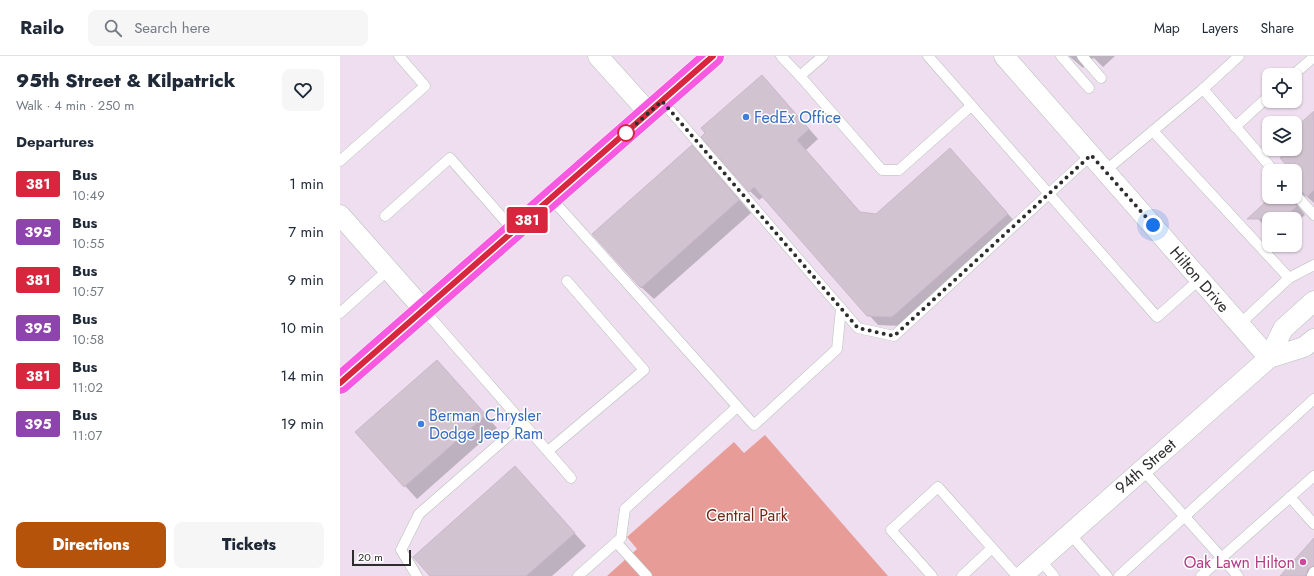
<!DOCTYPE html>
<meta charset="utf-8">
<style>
:root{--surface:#fff;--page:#f6f6f7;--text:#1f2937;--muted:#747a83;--line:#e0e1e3;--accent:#b45309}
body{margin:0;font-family:Jost,sans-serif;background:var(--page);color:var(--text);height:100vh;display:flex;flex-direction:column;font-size:15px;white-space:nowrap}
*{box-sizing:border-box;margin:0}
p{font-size:13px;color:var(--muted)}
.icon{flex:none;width:22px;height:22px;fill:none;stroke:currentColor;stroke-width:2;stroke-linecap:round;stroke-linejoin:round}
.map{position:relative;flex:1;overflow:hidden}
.side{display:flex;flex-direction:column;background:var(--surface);width:340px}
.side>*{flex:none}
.badge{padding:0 8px;border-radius:3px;font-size:14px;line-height:26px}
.controls{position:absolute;left:922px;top:12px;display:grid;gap:8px}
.controls a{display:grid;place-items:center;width:40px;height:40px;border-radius:8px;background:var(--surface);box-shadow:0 1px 3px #0004;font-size:20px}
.scale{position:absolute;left:12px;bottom:10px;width:59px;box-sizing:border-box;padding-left:4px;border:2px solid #2d2d2d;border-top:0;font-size:11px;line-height:14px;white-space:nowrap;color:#2d2d2d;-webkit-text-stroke:3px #fff;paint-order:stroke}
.you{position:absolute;width:20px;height:20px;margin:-10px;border:3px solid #fff;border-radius:50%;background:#1a73e8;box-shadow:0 0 0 6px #1a73e833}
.map>.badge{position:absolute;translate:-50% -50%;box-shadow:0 0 0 2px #fff}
h2{padding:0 16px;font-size:15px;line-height:36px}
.round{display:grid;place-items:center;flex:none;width:42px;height:42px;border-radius:8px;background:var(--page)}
.head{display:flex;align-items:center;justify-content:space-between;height:68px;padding:0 16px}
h1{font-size:19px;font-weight:800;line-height:30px}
.button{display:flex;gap:8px;margin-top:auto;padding:8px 16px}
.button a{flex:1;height:46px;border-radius:8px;background:var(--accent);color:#fff;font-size:16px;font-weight:800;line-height:46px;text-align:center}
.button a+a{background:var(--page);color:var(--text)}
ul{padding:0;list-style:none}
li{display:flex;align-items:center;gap:12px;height:48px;padding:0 16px}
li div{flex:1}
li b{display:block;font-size:15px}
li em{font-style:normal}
li .badge{min-width:44px;font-weight:700;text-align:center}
header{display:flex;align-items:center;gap:24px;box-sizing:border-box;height:56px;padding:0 20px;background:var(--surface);border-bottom:1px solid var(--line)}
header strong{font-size:19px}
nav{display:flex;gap:22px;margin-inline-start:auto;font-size:14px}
.search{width:280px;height:36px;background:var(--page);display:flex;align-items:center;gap:10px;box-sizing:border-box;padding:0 14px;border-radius:8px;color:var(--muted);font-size:15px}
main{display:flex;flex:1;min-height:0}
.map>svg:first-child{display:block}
.green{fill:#e89c98}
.shadow{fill:#0003}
.building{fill:#d2c3d1;stroke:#cbb7ca}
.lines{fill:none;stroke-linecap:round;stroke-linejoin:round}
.service-casing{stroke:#b2c1b5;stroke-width:11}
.minor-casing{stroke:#b2c1b5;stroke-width:21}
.primary-casing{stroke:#fff;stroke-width:23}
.service{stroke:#fff;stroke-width:10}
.minor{stroke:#fff;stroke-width:20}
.primary{stroke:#f959e0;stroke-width:22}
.line-casing{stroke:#fff;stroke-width:9}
.line{stroke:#d7263d;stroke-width:6}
.walk{stroke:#2d2d2d;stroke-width:4;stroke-dasharray:0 7.2}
.shop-dot{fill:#3f7fe0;stroke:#fff;stroke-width:1.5}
.stop-dot{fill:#fff;stroke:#d7263d;stroke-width:2}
.hotel-dot{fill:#d1479c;stroke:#fff;stroke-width:1.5}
.labels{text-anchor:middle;stroke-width:3;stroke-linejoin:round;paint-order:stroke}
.shop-label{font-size:16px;fill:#366cbe;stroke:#fff;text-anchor:start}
.street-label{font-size:16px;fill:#2d2d2d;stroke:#fff}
.park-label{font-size:16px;fill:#702716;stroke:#fff}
.hotel-label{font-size:16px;fill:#b23c85;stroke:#fff;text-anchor:end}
</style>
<header>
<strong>Railo</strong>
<div class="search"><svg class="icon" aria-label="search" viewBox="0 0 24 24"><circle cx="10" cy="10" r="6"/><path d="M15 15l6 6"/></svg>Search here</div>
<nav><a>Map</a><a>Layers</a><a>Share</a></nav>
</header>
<main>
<section class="side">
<div class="head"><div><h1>95th Street &amp; Kilpatrick</h1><p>Walk · 4 min · 250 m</p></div><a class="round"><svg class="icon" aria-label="heart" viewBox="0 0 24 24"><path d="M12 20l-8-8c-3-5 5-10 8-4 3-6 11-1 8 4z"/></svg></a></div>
<h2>Departures</h2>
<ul>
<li><span class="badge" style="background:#d7263d;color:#fff">381</span><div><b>Bus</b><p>10:49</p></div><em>1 min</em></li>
<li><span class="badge" style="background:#8e44ad;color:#fff">395</span><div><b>Bus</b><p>10:55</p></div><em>7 min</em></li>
<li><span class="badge" style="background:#d7263d;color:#fff">381</span><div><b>Bus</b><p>10:57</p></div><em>9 min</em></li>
<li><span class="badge" style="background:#8e44ad;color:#fff">395</span><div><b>Bus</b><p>10:58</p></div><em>10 min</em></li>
<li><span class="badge" style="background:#d7263d;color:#fff">381</span><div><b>Bus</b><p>11:02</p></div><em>14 min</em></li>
<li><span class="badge" style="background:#8e44ad;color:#fff">395</span><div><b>Bus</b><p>11:07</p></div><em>19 min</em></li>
</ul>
<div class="button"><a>Directions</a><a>Tickets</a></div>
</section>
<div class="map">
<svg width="974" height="520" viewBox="0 0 974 520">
<rect width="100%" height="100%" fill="#eedeef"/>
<path class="green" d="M 425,379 L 548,520 L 267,520 L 297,493 L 287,481 L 394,386 L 404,397 Z"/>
<g class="shadow">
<path d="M 729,0 L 775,0 L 763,11 L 754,2 L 747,5 L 743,12 Z"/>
<path d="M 431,30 L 478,83 L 466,94 L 521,157 L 536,159 L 619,103 L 677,168 L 562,270 L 538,269 L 423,141 L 419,144 L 410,135 Z"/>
<path d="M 974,57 L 974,147 L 966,140 L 960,141 L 957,148 L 965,159 L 955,168 L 955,163 L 929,163 L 929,175 L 914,158 L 933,141 L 955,141 L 955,115 L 953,115 L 948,97 L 945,93 L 955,93 L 955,74 Z"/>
<path d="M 364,103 L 411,157 L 314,243 L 301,231 Z"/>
<path d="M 97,306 L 157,372 L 77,443 L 17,377 Z"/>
<path d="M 187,424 L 246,490 L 212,520 L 92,520 Z"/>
<path d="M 974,493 L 974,520 L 941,520 Z"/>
</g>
<g class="building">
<path d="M 422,19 L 469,73 L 457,84 L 520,156 L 536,158 L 610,92 L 668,158 L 552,261 L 527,260 L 414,131 L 409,136 L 361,81 L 365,77 L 361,72 Z"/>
<path d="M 974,55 L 974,134 L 967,141 L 960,133 L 955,132 L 955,115 L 952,115 L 940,102 L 951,93 L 955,93 L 955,72 Z"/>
<path d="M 352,89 L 399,144 L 301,232 L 252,178 Z"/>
<path d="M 931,141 L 949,141 L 957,150 L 943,163 L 907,163 Z"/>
<path d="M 97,304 L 146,359 L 64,431 L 15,376 Z"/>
<path d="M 175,410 L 235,477 L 186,520 L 90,520 L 73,501 Z"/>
<path d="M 974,482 L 974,510 L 968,513 L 966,520 L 940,520 Z"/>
</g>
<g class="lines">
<defs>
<g id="service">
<path d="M 441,0 L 460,20"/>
<path d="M 483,0 L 460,20 L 542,114 L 559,114 L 631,50"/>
<path d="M 588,0 L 817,261 L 860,223"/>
<path d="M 721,0 L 749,32"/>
<path d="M 742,0 L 761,22"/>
<path d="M 953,19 L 974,1"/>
<path d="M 863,33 L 934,115"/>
<path d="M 322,45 L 518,272 L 554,280 L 751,99"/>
<path d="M 895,71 L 929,40"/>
<path d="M 813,75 L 949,222 L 900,268"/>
<path d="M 0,105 L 85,30 L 59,0"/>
<path d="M 765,115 L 863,33 L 899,0"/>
<path d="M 955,138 L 974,159"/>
<path d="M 211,142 L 414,369 L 497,293 L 501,252"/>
<path d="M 45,160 L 110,102 L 174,175"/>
<path d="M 949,222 L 974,209"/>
<path d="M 0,257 L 48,214"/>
<path d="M 183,367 L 231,422"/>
<path d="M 208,395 L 304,314 L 227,225"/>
<path d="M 802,413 L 898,520"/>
<path d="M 950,441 L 974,468"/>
<path d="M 730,478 L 767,520"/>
<path d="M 276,486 L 307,520"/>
<path d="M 700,504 L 714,520"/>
<path d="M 77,520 L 61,494 L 79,458 L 183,367 L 84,254"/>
<path d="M 238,520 L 281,482 L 285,453 L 397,351"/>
<path d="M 592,520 L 551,474 L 598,431 L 677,520"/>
<path d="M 622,520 L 652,492"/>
<path d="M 779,520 L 974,343"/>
<path d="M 861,520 L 974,420"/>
<path d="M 972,520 L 974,516"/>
</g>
<g id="minor">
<path d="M 258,0 L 309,57"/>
<path d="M 664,0 L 929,302"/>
<path d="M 0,159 L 84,254"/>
<path d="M 929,302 L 964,291 L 974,283"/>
<path d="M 682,520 L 929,302 L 943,273 L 974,245"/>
</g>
<path id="primary" d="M 0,327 L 373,0"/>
</defs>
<use href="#service" class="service-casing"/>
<use href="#minor" class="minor-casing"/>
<use href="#primary" class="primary-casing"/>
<use href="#service" class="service"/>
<use href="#minor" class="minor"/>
<use href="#primary" class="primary"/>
</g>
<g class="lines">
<defs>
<path id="line" d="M 0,327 L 373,0"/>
</defs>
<use href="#line" class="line-casing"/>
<use href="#line" class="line"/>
<path class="walk" d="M 286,77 L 322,45 L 518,272 L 554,280 L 751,99 L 813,169"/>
</g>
<g class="shop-dot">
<circle cx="406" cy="61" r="4"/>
<circle cx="81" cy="368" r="4"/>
</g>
<circle class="stop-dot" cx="286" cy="77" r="8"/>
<circle class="hotel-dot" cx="963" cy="506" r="4"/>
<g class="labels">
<g class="shop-label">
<text x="414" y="67">FedEx Office</text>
<text x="89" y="365">Berman Chrysler<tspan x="89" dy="18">Dodge Jeep Ram</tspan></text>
</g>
<g class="street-label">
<text transform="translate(860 223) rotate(49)" y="6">Hilton Drive</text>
<text transform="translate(805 410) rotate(-41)" y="6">94th Street</text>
</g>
<g class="park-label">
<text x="407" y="465">Central Park</text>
</g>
<g class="hotel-label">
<text x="955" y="512">Oak Lawn Hilton</text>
</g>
</g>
</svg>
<div class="controls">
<a><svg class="icon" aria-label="locate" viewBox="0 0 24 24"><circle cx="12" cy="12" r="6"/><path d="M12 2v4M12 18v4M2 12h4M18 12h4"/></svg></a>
<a><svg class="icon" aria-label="layers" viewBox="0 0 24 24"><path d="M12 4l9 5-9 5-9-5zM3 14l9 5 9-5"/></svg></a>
<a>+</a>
<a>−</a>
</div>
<div class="scale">20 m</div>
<div class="you" style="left:813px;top:169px"></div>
<b class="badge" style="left:187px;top:164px;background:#d7263d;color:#fff">381</b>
</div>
</main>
